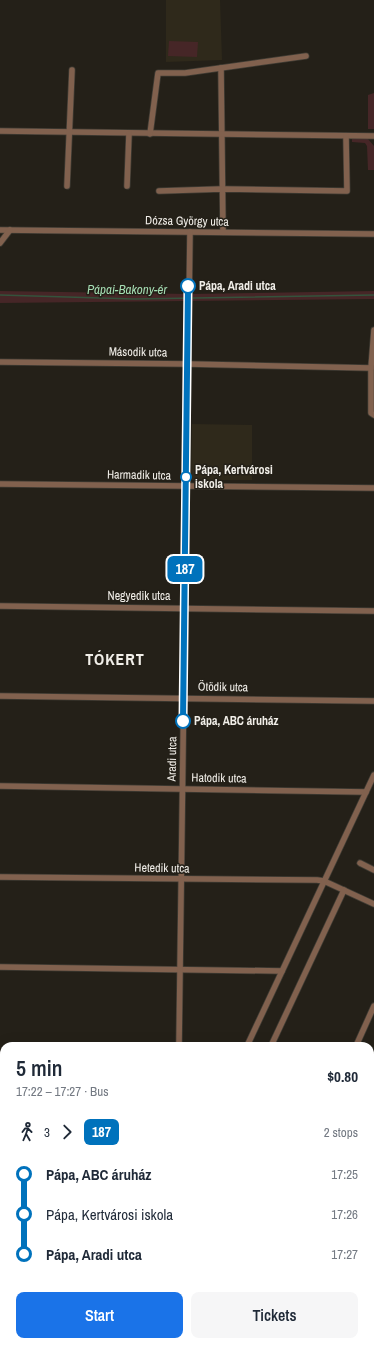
<!DOCTYPE html>
<meta charset="utf-8">
<style>
:root{--surface:#fff;--page:#f6f6f7;--text:#1f2937;--muted:#747a83;--accent:#1a73e8}
body{margin:0;font-family:"Archivo Narrow",sans-serif;background:var(--page);color:var(--text);height:100vh;display:flex;flex-direction:column;font-size:15px;white-space:nowrap}
*{box-sizing:border-box;margin:0}
p{font-size:13px;color:var(--muted)}
.icon{flex:none;width:22px;height:22px;fill:none;stroke:currentColor;stroke-width:2;stroke-linecap:round;stroke-linejoin:round}
.map{position:relative;flex:1;overflow:hidden}
.drawer{position:absolute;left:0px;top:1042px;width:374px;height:304px;display:flex;flex-direction:column;background:var(--surface);border-radius:12px 12px 0 0;box-shadow:0 4px 16px #0002}
.drawer>*{flex:none}
.badge{padding:0 8px;border-radius:6px;font-size:14px;line-height:26px}
.map>.badge{position:absolute;translate:-50% -50%;box-shadow:0 0 0 2px #fff}
.legs{display:flex;align-items:center;gap:6px;height:44px;padding:0 16px;font-size:13px}
.legs p{margin-inline-start:auto}
.headline{display:flex;align-items:center;justify-content:space-between;height:68px;padding:0 16px}
h1{font-size:22px;font-weight:600;line-height:30px}
.cta{display:flex;gap:8px;margin-top:auto;padding:8px 16px}
.cta a{flex:1;height:46px;border-radius:8px;background:var(--accent);color:#fff;font-size:16px;font-weight:600;line-height:46px;text-align:center}
.cta a+a{background:var(--page);color:var(--text)}
ul{padding:0 16px;list-style:none}
li{display:flex;align-items:center;gap:14px;height:40px;font-size:15px}
li i{display:grid;place-items:center;width:6px;height:100%;margin:0 5px;background:currentColor}
li i::after{content:'';width:10px;height:10px;margin:-5px;border:3px solid;border-radius:50%;background:var(--surface)}
li p{margin-inline-start:auto}
li:first-child i{background:linear-gradient(#0000 50%,currentColor 0)}
li:last-child i{background:linear-gradient(currentColor 50%,#0000 0)}
.map>svg:first-child{display:block}
.built{fill:#2f291b}
.green{fill:#462627}
.lines{fill:none;stroke-linecap:round;stroke-linejoin:round}
.stream{stroke:#34533c;stroke-width:1.5}
.street-casing{stroke:#413d35;stroke-width:7}
.street{stroke:#81614e;stroke-width:5.5}
.line-1-casing{stroke:#fff;stroke-width:9}
.line-1{stroke:#0072bc;stroke-width:6}
.stop-1-dot{fill:#fff;stroke:#0072bc;stroke-width:2}
.labels{text-anchor:middle;stroke-width:3;stroke-linejoin:round;paint-order:stroke}
.street-label{font-size:12px;fill:#f1eee8;stroke:#242018}
.stop-label{font-size:12px;font-weight:bold;fill:#f1eee8;stroke:#242018;text-anchor:start}
.water-label{font-size:13px;font-style:italic;fill:#a5ddb3;stroke:#242018}
.district-label{font-size:16px;font-weight:bold;letter-spacing:1px;fill:#f1eee8;stroke:#242018}
</style>
<div class="map">
<svg width="374" height="1346" viewBox="0 0 374 1346">
<rect width="100%" height="100%" fill="#242018"/>
<g class="built">
<path d="M 166,0 L 220,0 L 222,60 L 166,62 Z"/>
<path d="M 192,424 L 252,425 L 252,480 L 191,480 Z"/>
</g>
<g class="green">
<path d="M 169,41 L 198,42 L 197,57 L 168,56 Z"/>
<path d="M 374,93 L 374,129 L 368,129 L 368,95 Z"/>
<path d="M 352,139 L 368,139 L 374,146 L 374,170 L 368,170 L 367,146 L 365,143 L 352,142 Z"/>
<path d="M 0,291 L 189,294 L 374,291 L 374,299 L 0,303 Z"/>
<path d="M 374,1083 L 374,1233 L 370,1225 L 370,1087 Z"/>
<path d="M 0,1277 L 4,1277 L 4,1342 L 127,1342 L 129,1346 L 0,1346 Z"/>
</g>
<g class="lines">
<path class="stream" d="M 0,295 L 134,299 L 374,295"/>
<defs>
<g id="street">
<path d="M 221,68 L 223,232"/>
<path d="M 0,131 L 374,136"/>
<path d="M 150,134 L 158,73 L 185,73 L 306,56"/>
<path d="M 67,186 L 72,70"/>
<path d="M 127,186 L 129,134"/>
<path d="M 159,191 L 222,189 L 347,191 L 346,136"/>
<path d="M 0,230 L 374,234"/>
<path d="M 0,243 L 10,230"/>
<path d="M 374,330 L 371,368 L 371,413 L 374,415"/>
<path d="M 0,362 L 188,364 L 371,368"/>
<path d="M 0,484 L 374,488"/>
<path d="M 0,606 L 374,611"/>
<path d="M 0,696 L 374,701"/>
<path d="M 0,786 L 366,792"/>
<path d="M 360,863 L 374,870"/>
<path d="M 0,877 L 317,880 L 324,881 L 374,904"/>
<path d="M 0,967 L 282,971"/>
<path d="M 179,1046 L 190,232"/>
<path d="M 247,1046 L 374,775"/>
<path d="M 271,1046 L 344,890"/>
<path d="M 356,1046 L 374,1006"/>
<path d="M 0,1057 L 4,1057"/>
<path d="M 0,1147 L 4,1147"/>
<path d="M 0,1238 L 4,1238"/>
<path d="M 102,1346 L 104,1342"/>
</g>
</defs>
<use href="#street" class="street-casing"/>
<use href="#street" class="street"/>
</g>
<g class="lines">
<defs>
<path id="line-1" d="M 183,721 L 188,286"/>
</defs>
<use href="#line-1" class="line-1-casing"/>
<use href="#line-1" class="line-1"/>
</g>
<g class="stop-1-dot">
<circle cx="188" cy="286" r="7"/>
<circle cx="186" cy="477" r="5"/>
<circle cx="183" cy="721" r="7"/>
</g>
<g class="labels">
<g class="street-label">
<text transform="translate(187 221) rotate(1)" y="4">Dózsa György utca</text>
<text transform="translate(138 352) rotate(1)" y="4">Második utca</text>
<text transform="translate(139 475) rotate(1)" y="4">Harmadik utca</text>
<text x="139" y="600">Negyedik utca</text>
<text transform="translate(223 687) rotate(1)" y="4">Ötödik utca</text>
<text transform="translate(172 759) rotate(-89)" y="4">Aradi utca</text>
<text transform="translate(219 778) rotate(1)" y="4">Hatodik utca</text>
<text transform="translate(162 868) rotate(1)" y="4">Hetedik utca</text>
</g>
<g class="stop-label">
<text x="199" y="290">Pápa, Aradi utca</text>
<text x="195" y="474">Pápa, Kertvárosi<tspan x="195" dy="14">iskola</tspan></text>
<text x="194" y="725">Pápa, ABC áruház</text>
</g>
<g class="water-label">
<text x="127" y="294">Pápai-Bakony-ér</text>
</g>
<g class="district-label">
<text x="115" y="665">TÓKERT</text>
</g>
</g>
</svg>
<b class="badge" style="left:185px;top:569px;background:#0072bc;color:#fff">187</b>
<section class="drawer">
<div class="headline"><div><h1>5 min</h1><p>17:22 – 17:27 · Bus</p></div><b>$0.80</b></div>
<div class="legs"><svg class="icon" aria-label="walk" viewBox="0 0 24 24"><circle cx="13" cy="4" r="2"/><path d="M13 8l-2 6 4 7M11 14l-3 7M7 12l3-4h3l4 4"/></svg>3<svg class="icon" aria-label="forward" viewBox="0 0 24 24"><path d="M9 5l7 7-7 7"/></svg><b class="badge" style="background:#0072bc;color:#fff">187</b><p>2 stops</p></div>
<ul>
<li><i style="color:#0072bc"></i><b>Pápa, ABC áruház</b><p>17:25</p></li>
<li><i style="color:#0072bc"></i><span>Pápa, Kertvárosi iskola</span><p>17:26</p></li>
<li><i style="color:#0072bc"></i><b>Pápa, Aradi utca</b><p>17:27</p></li>
</ul>
<div class="cta"><a>Start</a><a>Tickets</a></div>
</section>
</div>
